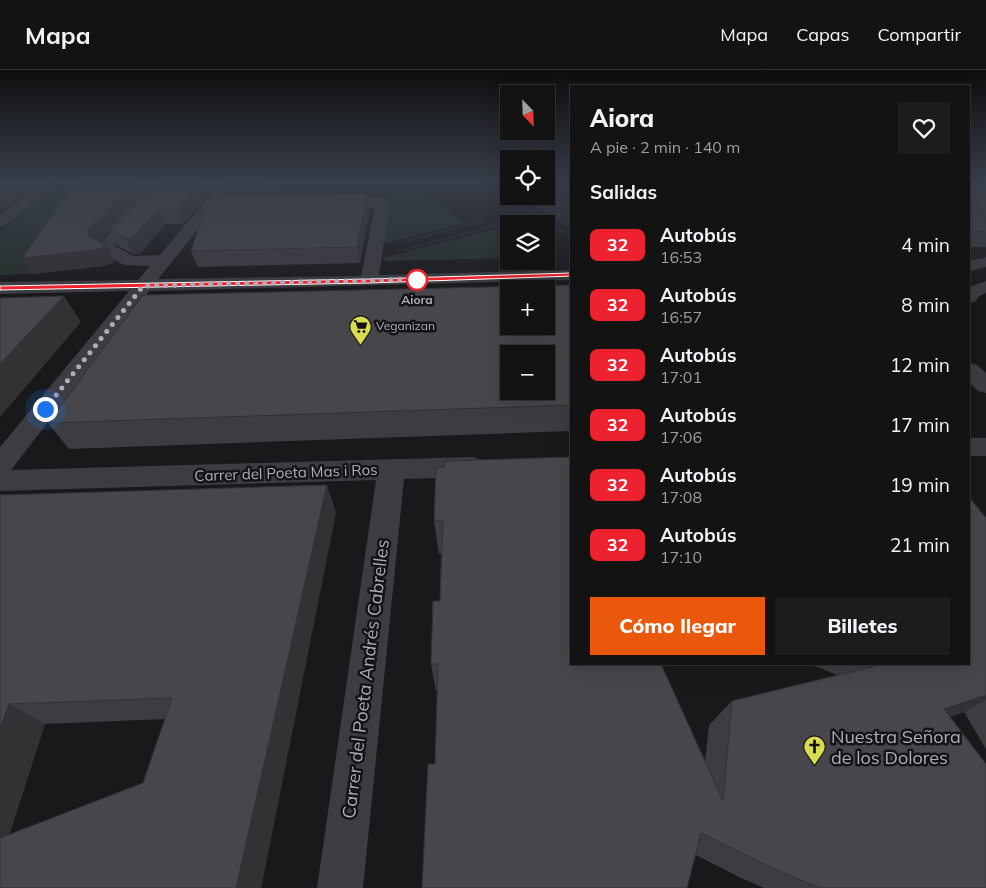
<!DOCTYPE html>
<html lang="es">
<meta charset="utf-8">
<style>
:root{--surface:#131314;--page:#1c1c1d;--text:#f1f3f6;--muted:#9d9ea0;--line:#323234;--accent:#ea580c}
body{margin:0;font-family:Mulish,sans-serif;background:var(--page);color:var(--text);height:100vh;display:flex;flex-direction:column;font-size:19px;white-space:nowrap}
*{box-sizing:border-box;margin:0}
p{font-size:16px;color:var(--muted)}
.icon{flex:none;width:28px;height:28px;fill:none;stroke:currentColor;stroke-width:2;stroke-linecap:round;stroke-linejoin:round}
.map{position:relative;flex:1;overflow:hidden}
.side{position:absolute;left:570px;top:15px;width:400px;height:580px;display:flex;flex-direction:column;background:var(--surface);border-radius:0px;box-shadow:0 5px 20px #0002,0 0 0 1px var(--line)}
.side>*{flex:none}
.badge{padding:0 10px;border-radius:8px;font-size:18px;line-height:32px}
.needle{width:32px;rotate:157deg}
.fabs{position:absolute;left:500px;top:15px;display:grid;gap:10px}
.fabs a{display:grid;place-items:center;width:55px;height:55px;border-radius:0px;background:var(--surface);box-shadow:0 5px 20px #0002,0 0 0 1px var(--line);font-size:25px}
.you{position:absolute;width:25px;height:25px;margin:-12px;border:4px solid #fff;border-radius:50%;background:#1a73e8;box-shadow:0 0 0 8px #1a73e833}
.map>.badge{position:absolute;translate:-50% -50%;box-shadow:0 0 0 2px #fff}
h2{padding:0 20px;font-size:19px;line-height:45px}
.round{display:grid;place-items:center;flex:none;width:52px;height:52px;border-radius:0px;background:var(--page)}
.summary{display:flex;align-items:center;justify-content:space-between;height:85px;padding:0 20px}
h1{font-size:24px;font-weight:800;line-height:38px}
.button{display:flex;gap:10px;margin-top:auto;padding:10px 20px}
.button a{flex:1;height:58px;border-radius:0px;background:var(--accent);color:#fff;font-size:20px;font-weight:800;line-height:58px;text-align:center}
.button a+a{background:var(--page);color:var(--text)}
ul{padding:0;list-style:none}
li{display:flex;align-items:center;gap:15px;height:60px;padding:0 20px}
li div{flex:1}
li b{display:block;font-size:19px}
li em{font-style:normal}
li .badge{min-width:55px;font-weight:700;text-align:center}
header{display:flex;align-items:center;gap:30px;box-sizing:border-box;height:70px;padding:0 25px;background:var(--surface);border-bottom:1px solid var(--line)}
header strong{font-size:24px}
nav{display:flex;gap:28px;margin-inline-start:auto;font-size:18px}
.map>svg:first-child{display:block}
.green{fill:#272f2b}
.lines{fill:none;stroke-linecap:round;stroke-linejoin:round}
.path{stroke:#434248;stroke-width:2;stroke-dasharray:1 2;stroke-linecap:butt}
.minor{fill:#3d3c41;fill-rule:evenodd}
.wall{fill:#3d3c40;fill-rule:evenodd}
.shaded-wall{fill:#323134}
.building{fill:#47464a;stroke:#323134;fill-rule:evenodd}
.line{fill:#ed222e;stroke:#fff}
.walk{stroke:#adadb9;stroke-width:5;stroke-dasharray:0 9}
.stop-dot{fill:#fff;stroke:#ed222e;stroke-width:2.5}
.labels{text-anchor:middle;stroke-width:5;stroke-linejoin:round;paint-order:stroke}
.far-stop-label{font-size:12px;font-weight:bold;fill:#adadb9;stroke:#141416}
.far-poi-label{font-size:12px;fill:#adadb9;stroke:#141416;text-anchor:start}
.street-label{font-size:15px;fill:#adadb9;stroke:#141416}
.near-street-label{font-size:18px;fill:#adadb9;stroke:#141416}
.near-poi-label{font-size:18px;fill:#adadb9;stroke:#141416;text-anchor:start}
</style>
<header>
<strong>Mapa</strong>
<nav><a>Mapa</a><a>Capas</a><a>Compartir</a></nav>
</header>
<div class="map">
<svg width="986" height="818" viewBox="0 0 986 818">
<rect width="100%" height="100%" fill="#19191b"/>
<g class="green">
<path d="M 66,111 L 95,111 L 32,204 L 0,205 L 0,161 Z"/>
<path d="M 389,111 L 405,111 L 464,153 L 383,174 L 390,113 Z"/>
<path d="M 546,111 L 571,111 L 571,158 L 518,126 L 546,126 Z"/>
<path d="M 495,159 L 509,168 L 509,188 L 385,191 L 382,188 Z"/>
</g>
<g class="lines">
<g class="path">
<path d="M 482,111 L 571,167"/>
<path d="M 402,172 L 483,151 L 424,111"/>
<path d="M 546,177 L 554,182"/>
<path d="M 399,181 L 509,152 L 512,154"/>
</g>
<g class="minor">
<path d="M 46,111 L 62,111 L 6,155 L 0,157 L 0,145 Z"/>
<path d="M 160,111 L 175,111 L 115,176 L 133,186 L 160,185 L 222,111 L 237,111 L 158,209 L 361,206 L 375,137 L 332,138 L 327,137 L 325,134 L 327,131 L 332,130 L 383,128 L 388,129 L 390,132 L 379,205 L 571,200 L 571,210 L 149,221 L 11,400 L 472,387 L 482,390 L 485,397 L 482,404 L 472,407 L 404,409 L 363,818 L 317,818 L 376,410 L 0,421 L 0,377 L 129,221 L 0,224 L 0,212 L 138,210 L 150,196 L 124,195 L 99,181 L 97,177 Z"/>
<path d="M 986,187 L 986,197 L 969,201 L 969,191 Z"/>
<path d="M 986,211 L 986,223 L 979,226 L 976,231 L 969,233 L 969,217 Z"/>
<path d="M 969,293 L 977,295 L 986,303 L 986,323 L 978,321 L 969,312 Z"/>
<rect x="969" y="368" width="17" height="18"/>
</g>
</g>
<g class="wall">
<path d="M 77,111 L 157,111 L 138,131 L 220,111 L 183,154 L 165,154 L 140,184 L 133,184 L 118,176 L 110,160 L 99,172 L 107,176 L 115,192 L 103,196 L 32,204 Z"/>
<path d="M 222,111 L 283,111 L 274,126 L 367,124 L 370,139 L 360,193 L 198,197 L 191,181 L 203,147 L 199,139 Z"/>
<rect x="969" y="111" width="17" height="66"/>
<path d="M 571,215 L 571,361 L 69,379 L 48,353 Z"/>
<path d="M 436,398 L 571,594 L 705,692 L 709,655 L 732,631 L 837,605 L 810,594 L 969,594 L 986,448 L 986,679 L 964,642 L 949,647 L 986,818 L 764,818 L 741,808 L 696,785 L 435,694 L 438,621 L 436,621 L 431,594 L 440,531 L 441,484 L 439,484 L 434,451 Z"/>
<path d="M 0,425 L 336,442 L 261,818 L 0,818 ZM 165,649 L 143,713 L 9,765 L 45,654 Z"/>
</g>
<g class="shaded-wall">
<path d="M 7,111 L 44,111 L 0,142 L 0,116 Z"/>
<path d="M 137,111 L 157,111 L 96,176 L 107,176 L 115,192 L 103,196 L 32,204 L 22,188 L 89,167 L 87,160 Z"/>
<path d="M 202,111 L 220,111 L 183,154 L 177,139 Z"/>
<path d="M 270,111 L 283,111 L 272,129 L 268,114 Z"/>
<path d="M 220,117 L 225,131 L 221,135 L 216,120 Z"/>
<path d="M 367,124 L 370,139 L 360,193 L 357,177 Z"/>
<path d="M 159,139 L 165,154 L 140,184 L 133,184 L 125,168 Z"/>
<path d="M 64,226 L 81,252 L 0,347 L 0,294 Z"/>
<path d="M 327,415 L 336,442 L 261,818 L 236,818 Z"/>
<path d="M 986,625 L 986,630 L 964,642 L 901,663 L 944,639 Z"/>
<path d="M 9,634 L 45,654 L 0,793 L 0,658 Z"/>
</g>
<g class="building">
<path d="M 0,111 L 7,111 L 0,116 Z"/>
<path d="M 77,111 L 137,111 L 87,160 L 89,167 L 107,176 L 94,180 L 22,188 Z"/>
<path d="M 158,111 L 202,111 L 177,139 L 159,139 L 132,168 L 125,168 L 110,160 Z"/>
<path d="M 222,111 L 270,111 L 268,114 L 220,117 L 216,120 L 218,125 L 225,127 L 367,124 L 357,177 L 191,181 L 206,138 L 199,139 Z"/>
<path d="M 969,111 L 986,111 L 986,138 L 977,134 L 978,148 L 986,154 L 986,161 L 969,162 Z"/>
<path d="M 571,215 L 571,335 L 48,353 L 143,225 ZM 509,219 L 546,219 L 546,256 L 509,256 ZM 509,284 L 546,284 L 546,321 L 509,321 Z"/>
<path d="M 64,226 L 0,294 L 0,228 Z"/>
<path d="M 571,387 L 571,594 L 661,594 L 723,731 L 732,631 L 883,594 L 969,594 L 969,427 L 986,448 L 986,625 L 944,639 L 986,694 L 986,818 L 820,818 L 772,798 L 701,763 L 687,818 L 422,818 L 428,694 L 435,694 L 438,594 L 431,594 L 433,531 L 440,531 L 443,450 L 434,451 L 436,398 L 444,397 L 445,391 Z"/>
<path d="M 327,415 L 236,818 L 0,818 L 0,768 L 143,713 L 172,628 L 9,634 L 0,658 L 0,425 Z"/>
</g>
<linearGradient id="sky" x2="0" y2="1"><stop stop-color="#0e0e0f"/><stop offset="0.49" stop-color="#383e4a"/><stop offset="1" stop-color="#383e4a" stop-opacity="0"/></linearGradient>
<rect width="986" height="226" fill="url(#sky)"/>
<path class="line" d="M 571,203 L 574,205 L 574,206 L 369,213 L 0,220 L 0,216 L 369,209 Z"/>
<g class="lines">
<path class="walk" d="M 45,339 L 143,216 L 424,209 L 417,210"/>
</g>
<defs>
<symbol id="supermarket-pin" viewBox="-11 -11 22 30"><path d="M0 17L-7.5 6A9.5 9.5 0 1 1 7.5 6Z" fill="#dadc4f" stroke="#141416"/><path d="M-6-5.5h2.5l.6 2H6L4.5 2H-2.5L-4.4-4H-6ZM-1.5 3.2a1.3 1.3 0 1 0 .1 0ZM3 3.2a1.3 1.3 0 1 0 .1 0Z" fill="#111"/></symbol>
<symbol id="church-pin" viewBox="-11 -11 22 30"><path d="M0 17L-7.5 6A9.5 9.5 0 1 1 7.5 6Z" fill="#dadc4f" stroke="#141416"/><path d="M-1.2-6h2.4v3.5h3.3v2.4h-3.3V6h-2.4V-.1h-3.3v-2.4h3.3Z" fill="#111"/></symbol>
</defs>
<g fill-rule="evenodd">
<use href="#supermarket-pin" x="348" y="244" width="25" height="34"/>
<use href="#church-pin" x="802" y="664" width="25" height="34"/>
</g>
<circle class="stop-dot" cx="417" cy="210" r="10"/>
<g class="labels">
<g class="far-stop-label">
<text x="417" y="234">Aiora</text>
</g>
<g class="far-poi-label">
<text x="376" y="260">Veganizan</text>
</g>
<g class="street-label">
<text transform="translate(286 403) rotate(-2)" y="5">Carrer del Poeta Mas i Ros</text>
</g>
<g class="near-street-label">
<text transform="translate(366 609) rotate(-83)" y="6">Carrer del Poeta Andrés Cabrelles</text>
</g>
<g class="near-poi-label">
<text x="831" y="673">Nuestra Señora<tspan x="831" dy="21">de los Dolores</tspan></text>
</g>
</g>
</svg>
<div class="fabs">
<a><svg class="needle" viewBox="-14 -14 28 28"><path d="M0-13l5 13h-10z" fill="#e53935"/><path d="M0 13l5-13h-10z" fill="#9d9ea0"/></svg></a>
<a><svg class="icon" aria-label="locate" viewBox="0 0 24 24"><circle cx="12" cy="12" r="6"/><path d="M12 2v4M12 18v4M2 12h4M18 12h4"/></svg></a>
<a><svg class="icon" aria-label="layers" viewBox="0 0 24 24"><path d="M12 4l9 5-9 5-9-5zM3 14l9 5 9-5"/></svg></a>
<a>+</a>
<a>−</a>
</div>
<div class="you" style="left:45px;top:339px"></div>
<section class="side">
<div class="summary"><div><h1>Aiora</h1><p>A pie · 2 min · 140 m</p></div><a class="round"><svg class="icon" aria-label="heart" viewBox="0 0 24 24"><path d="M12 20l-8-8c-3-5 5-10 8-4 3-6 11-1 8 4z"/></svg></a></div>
<h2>Salidas</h2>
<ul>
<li><span class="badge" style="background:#ed222e;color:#fff">32</span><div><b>Autobús</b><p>16:53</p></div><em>4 min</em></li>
<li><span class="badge" style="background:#ed222e;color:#fff">32</span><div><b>Autobús</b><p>16:57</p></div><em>8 min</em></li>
<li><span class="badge" style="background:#ed222e;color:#fff">32</span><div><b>Autobús</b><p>17:01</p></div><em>12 min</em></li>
<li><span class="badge" style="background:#ed222e;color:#fff">32</span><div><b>Autobús</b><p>17:06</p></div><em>17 min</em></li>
<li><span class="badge" style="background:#ed222e;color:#fff">32</span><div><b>Autobús</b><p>17:08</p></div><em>19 min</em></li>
<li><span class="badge" style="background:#ed222e;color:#fff">32</span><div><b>Autobús</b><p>17:10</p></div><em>21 min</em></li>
</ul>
<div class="button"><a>Cómo llegar</a><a>Billetes</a></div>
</section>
</div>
